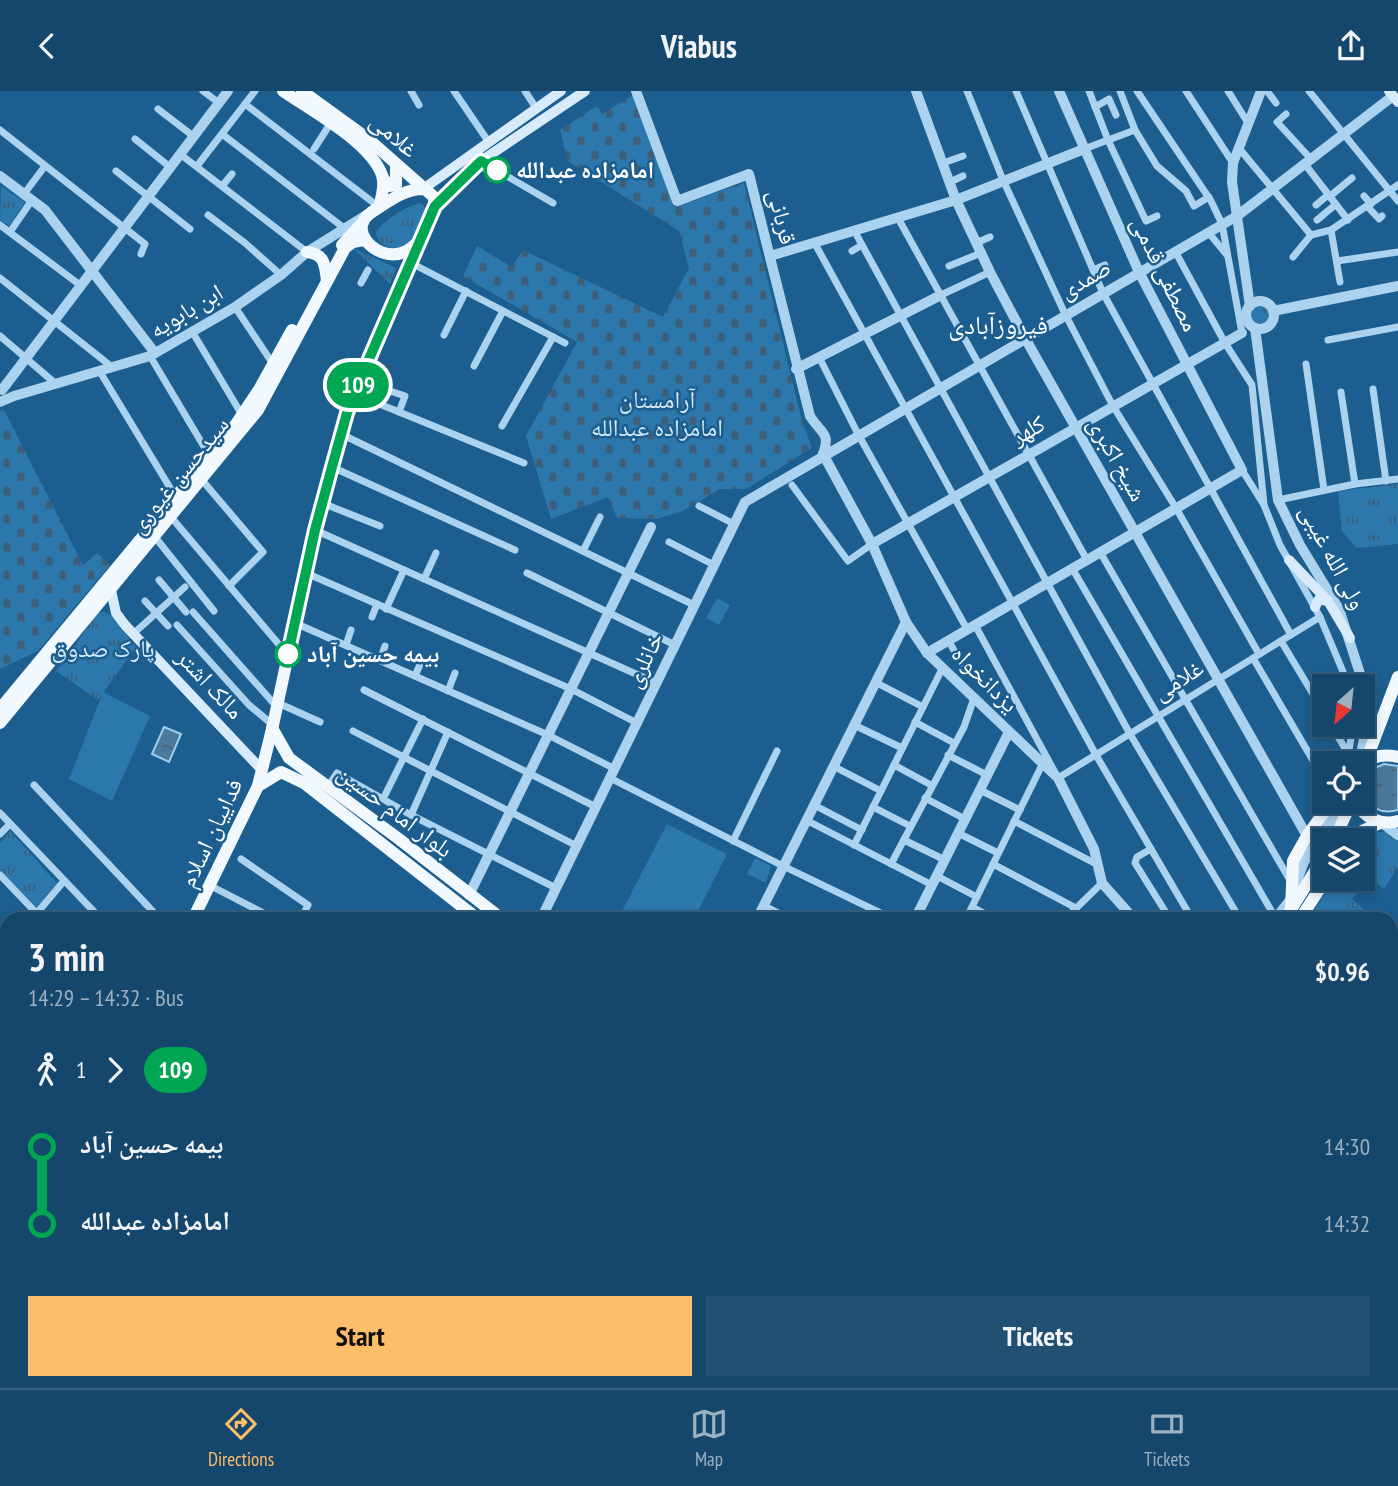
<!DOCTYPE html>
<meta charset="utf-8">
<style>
:root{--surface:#15466b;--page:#225073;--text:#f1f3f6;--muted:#9db1c1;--line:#345e7e;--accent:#febe69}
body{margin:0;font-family:"PT Sans Narrow","Noto Naskh Arabic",sans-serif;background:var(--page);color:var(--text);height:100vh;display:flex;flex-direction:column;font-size:26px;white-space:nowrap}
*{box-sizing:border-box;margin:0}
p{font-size:23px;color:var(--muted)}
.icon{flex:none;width:38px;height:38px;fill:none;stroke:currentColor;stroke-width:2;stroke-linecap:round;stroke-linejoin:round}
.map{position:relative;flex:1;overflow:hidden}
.side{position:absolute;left:0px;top:821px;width:1398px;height:478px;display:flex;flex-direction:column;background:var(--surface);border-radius:21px 21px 0 0;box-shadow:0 4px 10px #0003,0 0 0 2px var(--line)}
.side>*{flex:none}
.badge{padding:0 14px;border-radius:23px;font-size:24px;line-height:46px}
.needle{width:46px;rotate:207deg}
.fabs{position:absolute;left:1312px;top:583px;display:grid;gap:14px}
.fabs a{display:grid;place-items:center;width:63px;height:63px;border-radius:0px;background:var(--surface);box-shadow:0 4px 10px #0003,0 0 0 2px var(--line);font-size:35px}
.map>.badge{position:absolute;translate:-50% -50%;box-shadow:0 0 0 4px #fff}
.legs{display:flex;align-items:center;gap:10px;height:77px;padding:0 28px;font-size:23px}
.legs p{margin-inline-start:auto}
.head{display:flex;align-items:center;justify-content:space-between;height:119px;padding:0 28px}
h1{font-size:38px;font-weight:600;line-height:52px}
.action{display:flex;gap:14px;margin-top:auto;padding:14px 28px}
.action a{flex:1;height:80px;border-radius:0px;background:var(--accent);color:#111;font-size:28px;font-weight:600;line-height:80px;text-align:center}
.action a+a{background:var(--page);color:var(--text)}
ul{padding:0 28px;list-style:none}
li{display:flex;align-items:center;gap:24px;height:77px;font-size:26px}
li i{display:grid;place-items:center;width:10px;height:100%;margin:0 9px;background:currentColor}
li i::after{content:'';width:18px;height:18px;margin:-9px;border:5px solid;border-radius:50%;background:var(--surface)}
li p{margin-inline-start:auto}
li:first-child i{background:linear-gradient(#0000 50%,currentColor 0)}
li:last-child i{background:linear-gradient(currentColor 50%,#0000 0)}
header{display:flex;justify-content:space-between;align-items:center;height:91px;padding:0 28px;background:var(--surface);font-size:32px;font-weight:600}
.menu{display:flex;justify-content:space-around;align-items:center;height:98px;border-top:2px solid var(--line);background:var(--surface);font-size:19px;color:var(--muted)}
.menu a{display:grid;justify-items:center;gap:4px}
.menu .current{color:var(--accent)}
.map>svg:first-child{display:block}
.grass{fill:url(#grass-tufts)}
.cemetery{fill:url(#cemetery-stones)}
.pitch{fill:#2c77ab}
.water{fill:url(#water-ripples);stroke:#9ecfef;stroke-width:2}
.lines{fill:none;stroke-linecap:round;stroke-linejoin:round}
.minor{stroke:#abd2ee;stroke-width:7}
.tertiary{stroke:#abd2ee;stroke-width:10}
.secondary{stroke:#d7ebfa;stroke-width:10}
.primary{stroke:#f1f9ff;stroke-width:12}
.trunk{stroke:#f8fcff;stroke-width:12}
.line-1-casing{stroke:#fff;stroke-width:16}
.line-1{stroke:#00a651;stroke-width:10}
.stop-1-dot{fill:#fff;stroke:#00a651;stroke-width:3.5}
.labels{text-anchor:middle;stroke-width:5;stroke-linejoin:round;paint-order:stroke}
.street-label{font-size:24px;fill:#fff;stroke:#1c5e8f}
.stop-label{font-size:24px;font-weight:bold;fill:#fff;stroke:#1c5e8f;text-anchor:start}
.park-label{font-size:24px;fill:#d1e9fa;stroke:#1c5e8f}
.neighbourhood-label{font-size:26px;fill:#fff;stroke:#1c5e8f}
</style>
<header><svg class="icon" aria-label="back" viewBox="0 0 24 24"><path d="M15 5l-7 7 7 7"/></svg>Viabus<svg class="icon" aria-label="share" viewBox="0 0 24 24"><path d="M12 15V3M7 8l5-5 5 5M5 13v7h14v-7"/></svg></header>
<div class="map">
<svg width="1398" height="1297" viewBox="0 0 1398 1297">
<defs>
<pattern id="grass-tufts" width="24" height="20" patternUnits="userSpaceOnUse" patternTransform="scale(1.75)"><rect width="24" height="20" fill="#2c77ab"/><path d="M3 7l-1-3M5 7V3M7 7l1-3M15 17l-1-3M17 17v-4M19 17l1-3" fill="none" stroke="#3e5f77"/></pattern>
<pattern id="cemetery-stones" width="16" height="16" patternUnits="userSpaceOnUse" patternTransform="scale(1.75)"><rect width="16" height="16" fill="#2c77ab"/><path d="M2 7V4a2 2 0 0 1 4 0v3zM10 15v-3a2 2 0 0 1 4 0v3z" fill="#3e5f77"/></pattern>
<pattern id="water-ripples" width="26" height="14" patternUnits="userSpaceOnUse" patternTransform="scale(1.75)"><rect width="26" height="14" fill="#4b799b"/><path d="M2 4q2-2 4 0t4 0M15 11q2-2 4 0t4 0" fill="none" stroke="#4c6274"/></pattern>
</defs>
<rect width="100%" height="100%" fill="#1c5e8f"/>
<g class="grass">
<path d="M 1,95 L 25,111 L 9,135 L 0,129 Z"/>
<path d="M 419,112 L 427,116 C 425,133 413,147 402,158 C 389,157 378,156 376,141 C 385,128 404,117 419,112 Z"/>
<path d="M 353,157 L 396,177 L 390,193 Z"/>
<circle cx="1260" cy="225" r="10"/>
<path d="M 1398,393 L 1398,453 L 1356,457 L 1342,440 L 1338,400 Z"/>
<path d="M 104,521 L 111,524 L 136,556 L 98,609 L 56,580 L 98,522 Z"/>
<path d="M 10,740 L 59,794 L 38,818 L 0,779 L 0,752 Z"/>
<path d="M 1374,741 L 1387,741 L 1398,747 L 1398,776 L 1384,798 L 1370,787 L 1352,808 L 1367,821 L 1363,828 L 1309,828 L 1334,788 L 1363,788 L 1363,749 L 1360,749 Z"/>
<path d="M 1158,1292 L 1222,1292 C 1208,1297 1171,1297 1158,1292 Z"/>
</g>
<g class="cemetery">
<path d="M 633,4 L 674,116 L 744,92 L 802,330 L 812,357 L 746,398 L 720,398 L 683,420 L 656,428 L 617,427 L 608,406 L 551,428 L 526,345 L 577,251 L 463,185 L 477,155 L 512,176 L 523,159 L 663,226 L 689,177 L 679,140 L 568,70 L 560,39 L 597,15 L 602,23 Z"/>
<path d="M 4,319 L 83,474 L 97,462 L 110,474 L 38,560 L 0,578 L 0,321 Z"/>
</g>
<g class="pitch">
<path d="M 717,507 L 730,514 L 719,534 L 706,527 Z"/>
<path d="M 103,601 L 150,625 L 112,710 L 69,688 Z"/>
<path d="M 667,733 L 727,763 L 694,828 L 627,828 L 620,824 Z"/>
<path d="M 755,767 L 771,775 L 766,792 L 747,783 Z"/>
</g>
<g class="water">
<path d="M 164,636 L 181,643 L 169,671 L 152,663 Z"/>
<path d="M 1384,673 L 1398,675 L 1398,719 C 1363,729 1349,685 1384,673 Z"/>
</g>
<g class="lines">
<g class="minor">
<path d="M 203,0 L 219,12"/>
<path d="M 411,0 L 419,14"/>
<path d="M 454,0 L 488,50"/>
<path d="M 525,0 L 536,17"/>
<path d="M 967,0 L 1003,89 L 1065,223 L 1113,315 L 1176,417 L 1259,563"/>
<path d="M 1016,0 L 1103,202 L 1291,544"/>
<path d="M 1089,0 L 1108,49 L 1146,130 L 1157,125"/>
<path d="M 1120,0 L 1135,39 L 1157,75 L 1186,100 L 1194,115 L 1209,106"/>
<path d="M 1137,0 L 1211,110 L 1222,133 L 1242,242"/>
<path d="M 1186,0 L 1233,72"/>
<path d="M 1228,0 L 1248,32"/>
<path d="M 1267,0 L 1276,12"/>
<path d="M 1309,0 L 1398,110"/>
<path d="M 245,13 L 379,116"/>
<path d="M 1095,16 L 1109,8 L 1116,24"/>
<path d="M 158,18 L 193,45"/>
<path d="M 1286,23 L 1277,31 L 1310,67"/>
<path d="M 0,39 L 145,153 L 141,163"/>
<path d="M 222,43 L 344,137"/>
<path d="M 135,48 L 170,76"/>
<path d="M 1238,56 L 1311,144 L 1331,139 L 1398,94"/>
<path d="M 314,58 L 330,33"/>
<path d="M 1084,58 L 1135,39"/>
<path d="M 180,63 L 307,161"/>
<path d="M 481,70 L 553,112"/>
<path d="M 943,72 L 963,65"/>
<path d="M 1304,72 L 1348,129"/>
<path d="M 197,75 L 255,0"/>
<path d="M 116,80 L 190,138"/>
<path d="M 950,91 L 963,85"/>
<path d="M 223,94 L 232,83"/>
<path d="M 24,103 L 45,75"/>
<path d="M 1364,105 L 1371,113"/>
<path d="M 1329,106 L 1352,87"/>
<path d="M 1316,114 L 1328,104"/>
<path d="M 1368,116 L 1379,128 L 1382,125"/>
<path d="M 208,124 L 245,152 L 281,184"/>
<path d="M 898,127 L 1087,469"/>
<path d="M 1317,129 L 1335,114"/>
<path d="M 0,134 L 80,194"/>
<path d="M 1331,139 L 1340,191"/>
<path d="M 10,141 L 32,109"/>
<path d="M 855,141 L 1130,643 L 1240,828"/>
<path d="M 1208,141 L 1227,164"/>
<path d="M 814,151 L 1096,664 L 1192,828"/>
<path d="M 976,152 L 990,146"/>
<path d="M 852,160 L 862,154"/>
<path d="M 1175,160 L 1225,252 L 1252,294 L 1264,414"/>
<path d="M 1293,166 L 1311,144"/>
<path d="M 1337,170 L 1398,161"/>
<path d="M 415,174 L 565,252"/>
<path d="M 949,175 L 981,162"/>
<path d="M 1093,179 L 1105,174"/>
<path d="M 0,187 L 112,276"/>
<path d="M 361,192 L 368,179"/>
<path d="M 941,204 L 990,181"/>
<path d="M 235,216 L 273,273"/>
<path d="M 193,242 L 239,319"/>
<path d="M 444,244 L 466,200"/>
<path d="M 0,245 L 56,293"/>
<path d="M 1328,249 L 1398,236"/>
<path d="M 150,265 L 206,359"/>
<path d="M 819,266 L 858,343 L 967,538"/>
<path d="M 1306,273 L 1324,399"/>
<path d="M 474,275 L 503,220"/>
<path d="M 100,281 L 172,400"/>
<path d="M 1373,298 L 1386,390"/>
<path d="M 393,301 L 405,305 L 399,321"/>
<path d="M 1341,301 L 1355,393"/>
<path d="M 355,303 L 524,372"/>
<path d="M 502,335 L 553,246"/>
<path d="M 341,343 L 694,514"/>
<path d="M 332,376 L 515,459"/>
<path d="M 1242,379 L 1264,414 L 1280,454 L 1320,526 L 1349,595"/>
<path d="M 202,389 L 263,461 L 229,495"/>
<path d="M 792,394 L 848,470 L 872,453"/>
<path d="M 1278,409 L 1355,393 L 1398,388"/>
<path d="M 322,412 L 380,435"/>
<path d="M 699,415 L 734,433"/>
<path d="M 171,426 L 287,563"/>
<path d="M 315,439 L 656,592"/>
<path d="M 155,446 L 214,520"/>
<path d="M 669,451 L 714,474"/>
<path d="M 583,460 L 600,426"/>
<path d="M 1100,461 L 1291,791"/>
<path d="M 1072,477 L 1275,826"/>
<path d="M 306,482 L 571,598 L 637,632"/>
<path d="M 527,482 L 675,554"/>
<path d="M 424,488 L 436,462"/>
<path d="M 159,489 L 186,521"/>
<path d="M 145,510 L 168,535"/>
<path d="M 386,518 L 404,479"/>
<path d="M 193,521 L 276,615"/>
<path d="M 372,526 L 377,513"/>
<path d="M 295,532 L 548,644 L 615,678"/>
<path d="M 177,534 L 249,614 L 273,634"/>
<path d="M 975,534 L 1058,687 L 1320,526"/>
<path d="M 133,543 L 185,496"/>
<path d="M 948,549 L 962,573"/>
<path d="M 1281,550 L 1325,623"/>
<path d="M 346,554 L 351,539"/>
<path d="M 1253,567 L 1325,690"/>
<path d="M 380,569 L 385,555"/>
<path d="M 415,585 L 422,569"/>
<path d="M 875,591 L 923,616"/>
<path d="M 364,599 L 596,716"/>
<path d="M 448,600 L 455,582"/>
<path d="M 278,612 L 320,631"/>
<path d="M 915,631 L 954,652"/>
<path d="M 854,634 L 902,657"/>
<path d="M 1331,634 L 1349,664"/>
<path d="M 353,640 L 577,755"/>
<path d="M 948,664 L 987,684"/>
<path d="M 1347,672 L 1353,634"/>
<path d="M 894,674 L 931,694"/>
<path d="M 833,675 L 881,700"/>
<path d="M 610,687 L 783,775 L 893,828"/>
<path d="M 331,691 L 337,682 L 411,724 L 556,797"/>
<path d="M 34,694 L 160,828"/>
<path d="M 980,699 L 1020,719"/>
<path d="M 385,704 L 423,628"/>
<path d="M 925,707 L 965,728"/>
<path d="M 814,714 L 862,739"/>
<path d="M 873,716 L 910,735"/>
<path d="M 0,722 L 101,828"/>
<path d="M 411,724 L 448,641"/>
<path d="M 806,729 L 932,794"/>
<path d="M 1014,730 L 1098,774"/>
<path d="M 958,742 L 998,762"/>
<path d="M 0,743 L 10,733"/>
<path d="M 904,749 L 945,769"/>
<path d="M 733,750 L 777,660"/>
<path d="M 854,754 L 943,576"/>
<path d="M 1151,758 L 1137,766 L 1135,772 L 1165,820"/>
<path d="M 241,768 L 308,814 L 301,828"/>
<path d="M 891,773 L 964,636 L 974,607"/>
<path d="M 993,773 L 1076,817"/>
<path d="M 0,784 L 42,828"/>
<path d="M 937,785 L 977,806"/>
<path d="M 209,794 L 275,828"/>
<path d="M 764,815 L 790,828"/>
<path d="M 972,816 L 995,828"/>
<path d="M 37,822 L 64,790"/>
<path d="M 372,823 L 383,828"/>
<path d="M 966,828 L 1043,672"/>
<path d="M 1065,828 L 1102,792"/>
<path d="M 1273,828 L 1290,807"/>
<path d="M 0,852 L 7,860"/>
<path d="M 0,919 L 7,926"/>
<path d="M 1391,939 L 1398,943"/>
<path d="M 0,956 L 7,948"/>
<path d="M 0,968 L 7,977"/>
<path d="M 1391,1002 L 1398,1006"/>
<path d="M 0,1013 L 7,1007"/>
<path d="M 1391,1066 L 1398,1070"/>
<path d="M 0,1070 L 7,1078"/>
<path d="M 1391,1170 L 1398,1174"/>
<path d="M 1391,1188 L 1398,1177"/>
<path d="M 0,1207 L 7,1214"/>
<path d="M 1391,1225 L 1398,1229"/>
<path d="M 1391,1272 L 1398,1276"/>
<path d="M 0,1277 L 7,1284"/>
<path d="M 15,1292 L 20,1297"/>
<path d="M 81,1292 L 86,1297"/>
<path d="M 403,1292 L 410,1297"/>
<path d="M 469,1292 L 476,1297"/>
<path d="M 518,1292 L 525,1297"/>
<path d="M 727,1292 L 743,1297"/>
<path d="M 853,1292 L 870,1297"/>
<path d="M 968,1292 L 984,1297"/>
<path d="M 1039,1292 L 1048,1297"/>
<path d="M 1323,1292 L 1332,1297"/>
<path d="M 459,1297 L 463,1292"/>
<path d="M 538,1297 L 543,1292"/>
<path d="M 551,1297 L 555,1292"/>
<path d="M 792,1297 L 796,1292"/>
<path d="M 1009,1297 L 1012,1292"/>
</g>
<g class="tertiary">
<path d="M 636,0 L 677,110 L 749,83 L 810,325 C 821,343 831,341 823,363"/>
<path d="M 916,0 L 956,109 L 990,181 L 1025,247 L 1307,745"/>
<path d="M 0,85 L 45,119 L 155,262"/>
<path d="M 770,165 L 956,109 L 1084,58"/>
<circle cx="1260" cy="224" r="14"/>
<path d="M 1250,215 L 1232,91 L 1233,72 L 1261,0"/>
<path d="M 1273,220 L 1398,195"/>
<path d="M 1255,237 L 1278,409 L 1300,454 L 1339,518 L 1366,601 L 1366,639 L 1359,672"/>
<path d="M 796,278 L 941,204"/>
<path d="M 2,299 L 228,0"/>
<path d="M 0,311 L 14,305 L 150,265 L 235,216 L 281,184 L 307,161 L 368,123"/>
<path d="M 823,363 L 872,453 L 906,531 L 927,562 L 1058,687 L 1094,758 L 1102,792 L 1134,828"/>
<path d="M 872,453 L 1242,242"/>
<path d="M 927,562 L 1242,379 L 1139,181 L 1059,0"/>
<path d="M 1382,732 L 1398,744"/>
<path d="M 1295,795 L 1304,771 L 1344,710"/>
<path d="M 469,804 L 651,436"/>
<path d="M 541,828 L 745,411 L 1237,125 L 1393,5"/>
<path d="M 757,828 L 906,531"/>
<path d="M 915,828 L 1009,641"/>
<path d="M 1391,877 L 1398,880"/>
<path d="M 1391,1119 L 1398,1108"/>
<path d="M 1391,1259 L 1398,1248"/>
<path d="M 244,1292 L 244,1297"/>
<path d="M 574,1292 L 581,1297"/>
<path d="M 190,1296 L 214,1295 L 222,1292"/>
<path d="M 625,1297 L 628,1292"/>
<path d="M 640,1297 L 643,1292"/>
<path d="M 902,1297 L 904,1292"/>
<path d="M 1078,1297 L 1082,1292"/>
<path d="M 1287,1297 L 1290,1292"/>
<path d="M 1369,1297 L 1372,1292"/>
</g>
<g class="secondary">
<path d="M 1389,0 L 1398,11"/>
<path d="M 423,98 L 561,0"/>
<path d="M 434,115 L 481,70 L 585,0"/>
<path d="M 1289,469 L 1328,510 L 1350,547"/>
<path d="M 111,499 L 116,522 L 125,534 L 261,678"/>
<path d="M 1315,516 L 1319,508 L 1328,510"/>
<path d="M 1134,1297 L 1135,1292"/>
</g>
<g class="primary">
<path d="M 283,0 C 311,19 370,51 382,84 C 385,94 382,106 379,116"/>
<path d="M 302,0 L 367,47 L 434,106 C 435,117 431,127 426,137 C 403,188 353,153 363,131 C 365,125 373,120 378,117 C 392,108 406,98 423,98"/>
<path d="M 383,87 L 389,95 L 396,94 L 396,74"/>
<path d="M 342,154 L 363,131"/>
<path d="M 307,161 C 325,163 325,174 327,190"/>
<path d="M 0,618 L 236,333 L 260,297 L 292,239"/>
<path d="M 0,632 L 258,319 L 345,157 L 353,151 L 364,149"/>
<path d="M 272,637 L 289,667 L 399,748 L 502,828"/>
<path d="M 1366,670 L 1398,586"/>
<path d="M 1364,673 C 1374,664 1385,663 1398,666"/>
<path d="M 258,695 L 281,681 L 304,692 L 478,828"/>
<path d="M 1355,710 C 1364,727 1380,735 1398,730"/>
<path d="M 1334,749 L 1352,710"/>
<path d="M 1352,749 L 1360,741 L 1382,731"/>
<path d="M 1291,818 L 1293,770 L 1307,745 L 1332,710"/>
<path d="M 193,828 L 258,695 L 273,634 L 315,439 L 341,343 L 363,282 L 420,151"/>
<path d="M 1285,828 L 1325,764"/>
<path d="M 1300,828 L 1326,788"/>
<path d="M 1116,1292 L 1125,1297"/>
<path d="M 1145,1292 L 1150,1297"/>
<path d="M 1255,1292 L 1257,1297"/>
<path d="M 1229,1297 L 1234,1292"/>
</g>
<g class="trunk">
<path d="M 0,1148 L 7,1157"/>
<path d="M 0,1179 L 7,1188"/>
<path d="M 137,1292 L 151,1297"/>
<path d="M 180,1292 L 194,1297"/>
</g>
</g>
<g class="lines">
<defs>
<path id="line-1" d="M 288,563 L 315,439 L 332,376 L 347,322 L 363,282 L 435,115 L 481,70 L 497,79"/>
</defs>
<use href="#line-1" class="line-1-casing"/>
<use href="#line-1" class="line-1"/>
</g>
<g class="stop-1-dot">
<circle cx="497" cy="79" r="12"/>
<circle cx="288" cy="563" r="12"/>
</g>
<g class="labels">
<g class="street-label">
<text transform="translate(394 44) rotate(41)" y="8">غلامی</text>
<text transform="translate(782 126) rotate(76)" y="8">قربانی</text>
<text transform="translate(1165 183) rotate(64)" y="8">مصطفی قدمی</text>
<text transform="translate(1085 188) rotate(-30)" y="8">صمدی</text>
<text transform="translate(186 220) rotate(-31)" y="8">ابن بابویه</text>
<text transform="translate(1028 339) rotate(-29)" y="8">کلهر</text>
<text transform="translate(1117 368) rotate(60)" y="8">شیخ اکبری</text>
<text transform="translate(179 384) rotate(-51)" y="8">سیدحسن غیوری</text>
<text transform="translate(1333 466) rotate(62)" y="8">ولی الله غیبی</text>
<text transform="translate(644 569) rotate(-64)" y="8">خانلری</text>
<text transform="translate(985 588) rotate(45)" y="8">یزدانخواه</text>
<text transform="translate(1178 589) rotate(-32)" y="8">غلامی</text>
<text transform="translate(210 593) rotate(47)" y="8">مالک اشتر</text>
<text transform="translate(395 720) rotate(37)" y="8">بلوار امام حسین</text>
<text transform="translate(211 742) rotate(-65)" y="8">فداییان اسلام</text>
</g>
<g class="stop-label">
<text x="516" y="87">امامزاده عبدالله</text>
<text x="307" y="571">بیمه حسین آباد</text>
</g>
<g class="park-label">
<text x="657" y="317">آرامستان<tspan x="657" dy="28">امامزاده عبدالله</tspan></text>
<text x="103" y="566">پارک صدوق</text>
</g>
<g class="neighbourhood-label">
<text x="998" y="243">فیروزآبادی</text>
</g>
</g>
</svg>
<div class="fabs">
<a><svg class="needle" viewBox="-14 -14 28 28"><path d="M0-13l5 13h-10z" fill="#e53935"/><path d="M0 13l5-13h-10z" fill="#9db1c1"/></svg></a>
<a><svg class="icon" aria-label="locate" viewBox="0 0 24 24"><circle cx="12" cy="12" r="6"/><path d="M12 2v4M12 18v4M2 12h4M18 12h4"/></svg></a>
<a><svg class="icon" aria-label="layers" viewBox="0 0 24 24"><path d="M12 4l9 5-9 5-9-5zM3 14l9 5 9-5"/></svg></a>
</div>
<b class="badge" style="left:358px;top:294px;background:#00a651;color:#fff">109</b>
<section class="side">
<div class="head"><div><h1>3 min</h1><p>14:29 – 14:32 · Bus</p></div><b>$0.96</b></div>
<div class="legs"><svg class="icon" aria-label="walk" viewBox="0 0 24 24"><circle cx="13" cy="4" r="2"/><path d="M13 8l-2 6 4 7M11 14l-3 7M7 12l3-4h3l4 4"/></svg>1<svg class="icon" aria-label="forward" viewBox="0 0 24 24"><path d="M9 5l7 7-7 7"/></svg><b class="badge" style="background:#00a651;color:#fff">109</b></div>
<ul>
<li><i style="color:#00a651"></i><b>بیمه حسین آباد</b><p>14:30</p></li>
<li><i style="color:#00a651"></i><b>امامزاده عبدالله</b><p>14:32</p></li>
</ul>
<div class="action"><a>Start</a><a>Tickets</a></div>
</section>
</div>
<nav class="menu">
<a class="current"><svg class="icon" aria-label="directions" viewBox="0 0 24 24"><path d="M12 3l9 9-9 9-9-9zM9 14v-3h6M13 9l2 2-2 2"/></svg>Directions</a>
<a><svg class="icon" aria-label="map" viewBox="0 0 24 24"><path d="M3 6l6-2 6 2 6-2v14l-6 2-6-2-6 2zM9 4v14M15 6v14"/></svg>Map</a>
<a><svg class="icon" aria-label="tickets" viewBox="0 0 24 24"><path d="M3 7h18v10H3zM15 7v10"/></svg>Tickets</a>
</nav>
